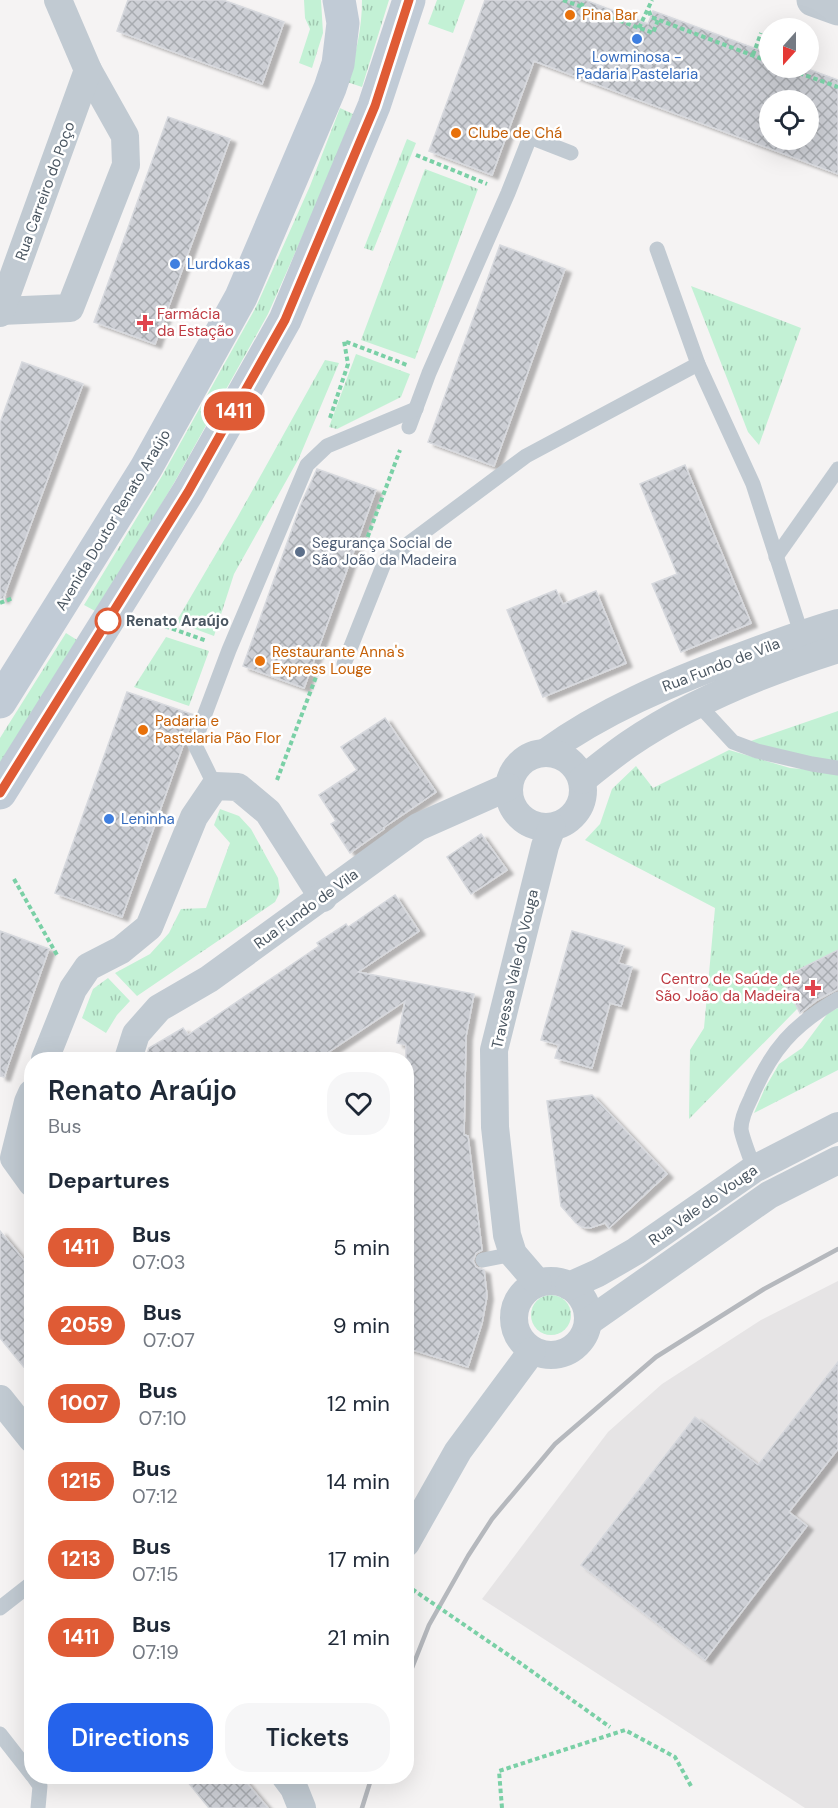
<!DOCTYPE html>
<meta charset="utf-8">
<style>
:root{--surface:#fff;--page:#f6f6f7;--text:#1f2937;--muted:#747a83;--accent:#2563eb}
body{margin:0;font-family:"DM Sans",sans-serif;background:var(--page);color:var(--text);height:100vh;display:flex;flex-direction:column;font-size:22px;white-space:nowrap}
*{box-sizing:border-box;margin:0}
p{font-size:20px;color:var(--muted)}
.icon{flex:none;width:33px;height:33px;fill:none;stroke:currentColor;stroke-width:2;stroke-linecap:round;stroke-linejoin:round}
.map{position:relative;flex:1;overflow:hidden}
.sheet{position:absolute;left:24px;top:1052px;width:390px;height:732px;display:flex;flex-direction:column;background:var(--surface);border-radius:24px;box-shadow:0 6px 24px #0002}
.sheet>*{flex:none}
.badge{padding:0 12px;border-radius:20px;font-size:21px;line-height:39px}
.needle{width:39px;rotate:201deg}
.controls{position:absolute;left:759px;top:18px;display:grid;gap:12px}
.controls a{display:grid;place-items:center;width:60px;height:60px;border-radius:50%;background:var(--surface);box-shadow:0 6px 24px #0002;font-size:30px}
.map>.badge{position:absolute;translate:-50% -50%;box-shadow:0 0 0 3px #fff}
h2{padding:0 24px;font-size:22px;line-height:54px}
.round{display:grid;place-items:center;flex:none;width:63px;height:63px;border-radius:24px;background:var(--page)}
.head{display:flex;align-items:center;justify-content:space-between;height:102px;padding:0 24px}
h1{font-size:28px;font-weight:600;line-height:45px}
.primary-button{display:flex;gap:12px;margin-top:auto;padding:12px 24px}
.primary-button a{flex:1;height:69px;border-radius:24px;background:var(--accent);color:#fff;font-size:24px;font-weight:600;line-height:69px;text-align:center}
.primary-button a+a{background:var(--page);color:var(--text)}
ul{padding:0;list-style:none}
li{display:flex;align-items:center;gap:18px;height:78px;padding:0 24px}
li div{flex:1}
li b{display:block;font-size:22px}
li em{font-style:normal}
li .badge{min-width:66px;font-weight:700;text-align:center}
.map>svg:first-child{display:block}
.education{fill:#e6e4e5}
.grass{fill:url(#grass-tufts)}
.building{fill:url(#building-cross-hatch);stroke:#d7d9de;stroke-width:1.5;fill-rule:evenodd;filter:url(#shadow)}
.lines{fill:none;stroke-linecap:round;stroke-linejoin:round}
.path{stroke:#7ad0a6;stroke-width:4;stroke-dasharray:4.5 3;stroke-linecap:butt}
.service{stroke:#c1cad2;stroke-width:15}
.minor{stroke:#c1cad2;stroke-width:28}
.tertiary{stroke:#c1cad2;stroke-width:33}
.secondary{stroke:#c1cbd6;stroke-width:33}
.rail{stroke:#b5b8bd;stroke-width:4.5}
.path-bridge{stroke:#7ad0a6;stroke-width:4;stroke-dasharray:4.5 3;stroke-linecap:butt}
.line-casing{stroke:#fff;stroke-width:14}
.line{stroke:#df5b35;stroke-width:9}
.food-dot{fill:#e8710a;stroke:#fff;stroke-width:2}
.shop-dot{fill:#3f7fe0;stroke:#fff;stroke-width:2}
.health-dot{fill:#e0444e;stroke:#fff;stroke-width:2}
.service-dot{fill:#5c6f8a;stroke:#fff;stroke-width:2}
.stop-dot{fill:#fff;stroke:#df5b35;stroke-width:3}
.labels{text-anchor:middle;stroke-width:5;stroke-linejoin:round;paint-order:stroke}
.food-label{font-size:15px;fill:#c56008;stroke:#fff;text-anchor:start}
.shop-label{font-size:15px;fill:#366cbe;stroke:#fff;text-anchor:start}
.street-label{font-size:15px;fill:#4a5661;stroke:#fff}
.health-label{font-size:15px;fill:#be3a42;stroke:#fff;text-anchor:start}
.service-label{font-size:15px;fill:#4e5e75;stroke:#fff;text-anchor:start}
.stop-label{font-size:15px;font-weight:bold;fill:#4a5661;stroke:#fff;text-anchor:start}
</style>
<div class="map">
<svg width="838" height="1808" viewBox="0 0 838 1808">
<defs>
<pattern id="grass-tufts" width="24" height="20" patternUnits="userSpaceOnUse" patternTransform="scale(1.5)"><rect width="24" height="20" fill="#c3f1d5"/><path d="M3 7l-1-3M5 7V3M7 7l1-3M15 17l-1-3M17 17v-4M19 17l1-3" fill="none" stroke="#a0c6b0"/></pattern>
<pattern id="building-cross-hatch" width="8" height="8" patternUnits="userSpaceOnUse" patternTransform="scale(1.5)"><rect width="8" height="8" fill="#cdcfd5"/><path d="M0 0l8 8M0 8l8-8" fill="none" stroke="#a8abb0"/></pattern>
<filter id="shadow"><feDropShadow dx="6" dy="4" stdDeviation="1.5" flood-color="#0004"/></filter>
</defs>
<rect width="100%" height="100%" fill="#f5f3f3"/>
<path class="education" d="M 838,1281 L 838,1808 L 805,1808 L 482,1599 L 608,1432 L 662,1384 L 761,1320 Z"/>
<g class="grass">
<path d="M 304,0 L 321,0 L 323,33 L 312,68 L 299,63 L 310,29 L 305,18 Z"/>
<path d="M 362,0 L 389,0 L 362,87 L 347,82 C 356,54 362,29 362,0 Z"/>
<path d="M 437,0 L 465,0 L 453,33 L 428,24 Z"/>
<path d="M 340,108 L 353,114 L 322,192 L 268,314 L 174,483 L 97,612 L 84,605 L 162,476 L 256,307 L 310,186 Z"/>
<path d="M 407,139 L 416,143 L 373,251 L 364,248 Z"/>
<path d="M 425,169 L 478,189 L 415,359 L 361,340 Z"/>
<path d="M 691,286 L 801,328 L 759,445 L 748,432 Z"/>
<path d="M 356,354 L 410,374 L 401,397 L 337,429 L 329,427 Z"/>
<path d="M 325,360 L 339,363 L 299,458 L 234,574 L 214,636 L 176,622 L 237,518 Z"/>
<path d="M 66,633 L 77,640 L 0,764 L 0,738 Z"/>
<path d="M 166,637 L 209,651 L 189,706 L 134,687 Z"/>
<path d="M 838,711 L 838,761 L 795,755 L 748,742 Z"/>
<path d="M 729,750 L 790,768 L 838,772 L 838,950 L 783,978 L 798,1008 L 689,1119 L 690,1050 L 704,1028 L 715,908 L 585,840 L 600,824 L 612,789 L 636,766 L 653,788 Z"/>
<path d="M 220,809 L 239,816 L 251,829 L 278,878 L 280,892 L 275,902 L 137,996 L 115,973 L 150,954 L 169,933 L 181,909 L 206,908 L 230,843 L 214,825 Z"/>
<path d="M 108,978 L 130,1001 L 117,1015 L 106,1033 L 82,1018 L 93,989 Z"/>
<path d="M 838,1008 L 838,1070 L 754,1113 L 765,1088 L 779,1064 L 802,1048 L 828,1013 Z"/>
<circle cx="551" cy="1315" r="20"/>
</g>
<g class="building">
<path d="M 128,0 L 223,0 L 284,22 L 262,84 L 117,31 Z"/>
<path d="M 485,0 L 585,0 L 648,24 L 653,11 L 770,54 L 770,68 L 805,68 L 838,80 L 838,174 L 534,61 L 492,175 L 429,151 ZM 770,100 L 808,100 L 808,140 L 770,140 Z"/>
<path d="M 168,117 L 230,139 L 155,344 L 94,322 Z"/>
<path d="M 500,245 L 565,269 L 494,466 L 428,442 Z"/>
<path d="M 22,362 L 83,384 L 3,599 L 0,598 L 0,423 Z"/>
<path d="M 685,465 L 751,623 L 681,652 L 652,584 L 677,574 L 640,484 Z"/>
<path d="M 317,469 L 376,490 L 304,688 L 243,666 L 301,504 Z"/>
<path d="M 556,590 L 563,604 L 596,591 L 626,663 L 543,697 L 507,610 Z"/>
<path d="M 127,692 L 194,715 L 122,917 L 55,893 Z"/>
<path d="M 385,718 L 436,792 L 383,828 L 384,829 L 350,853 L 331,824 L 336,821 L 319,795 L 357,770 L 341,747 Z"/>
<path d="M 481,834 L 507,870 L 471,894 L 447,857 Z"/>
<path d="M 395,895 L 419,931 L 358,972 L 474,994 L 466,1036 L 464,1135 L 468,1136 L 482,1250 L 476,1253 L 473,1261 L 476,1267 L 484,1270 L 487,1296 L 482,1323 L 468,1367 L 406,1348 L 406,1045 L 397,1043 L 405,1001 L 318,1059 L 145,1059 L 149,1048 L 183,1028 L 188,1035 L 319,946 L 317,943 L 346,924 L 348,927 Z"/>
<path d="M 0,931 L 49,949 L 4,1077 L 0,1076 Z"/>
<path d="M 572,931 L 624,946 L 618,963 L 632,967 L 621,1006 L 610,1003 L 592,1068 L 555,1058 L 559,1045 L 541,1040 Z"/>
<path d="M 838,950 L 838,989 L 817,1000 L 800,1013 L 782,978 Z"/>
<path d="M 592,1095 L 667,1174 L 609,1228 L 605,1223 L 590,1228 L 582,1227 L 576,1223 L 561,1206 L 547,1101 Z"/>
<path d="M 0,1231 L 32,1270 L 32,1377 L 0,1338 Z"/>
<path d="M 838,1362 L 838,1449 L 789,1512 L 807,1526 L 705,1660 L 581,1565 L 695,1417 L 758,1465 Z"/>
<path d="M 183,1776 L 241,1776 L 268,1808 L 209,1808 Z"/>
</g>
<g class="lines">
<g class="path">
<path d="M 563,0 L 653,33 L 658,20"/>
<path d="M 581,7 L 584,0"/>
<path d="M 649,11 L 651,17 L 770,62"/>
<path d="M 639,28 L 652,0"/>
<path d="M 753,55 L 761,33"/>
<path d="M 785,68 L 838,87"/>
<path d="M 416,155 L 487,184"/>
<path d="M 330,418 L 348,364 L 344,341 L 407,365"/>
<path d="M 365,544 L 400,450"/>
<path d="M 0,603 L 13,598"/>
<path d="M 165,626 L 207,641"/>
<path d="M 277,780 L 319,669"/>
<path d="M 14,879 L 57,955"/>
<path d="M 502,1808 L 499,1771 L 625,1730 L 675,1757 L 691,1786"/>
</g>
<g class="service">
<path d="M 657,249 L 698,364 L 753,484 L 803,639"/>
<path d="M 409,427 L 429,373 L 508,193 L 530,137 L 571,153"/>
<path d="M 776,557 L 838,469"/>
<path d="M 344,664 L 385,561 L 526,456 L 698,364"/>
<path d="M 698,704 L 733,742 L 757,751 L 812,764 L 838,768"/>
<path d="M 215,786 L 194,743 L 229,650 L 307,465 L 327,446 L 416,409"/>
<path d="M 754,1169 C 751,1159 742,1138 741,1129 C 741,1119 747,1106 751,1098 C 771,1050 793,1025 838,999"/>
<path d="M 483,1260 L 513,1254"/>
<path d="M 0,1608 L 32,1583"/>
<path d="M 0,1734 L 32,1775"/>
<path d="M 33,1776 L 40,1786 L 38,1808"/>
</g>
<g class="minor">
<path d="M 1,311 L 70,308 L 126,165 L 125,136 L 88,70"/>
<path d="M 0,313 L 88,70 L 58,0"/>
<path d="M 546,752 C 603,711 669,683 734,659 C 769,646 803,633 838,623"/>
<circle cx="546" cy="790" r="37"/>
<path d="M 582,780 C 597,768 613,755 629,744 C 692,701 765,672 838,649"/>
<path d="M 45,1059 L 73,989 L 88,967 L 121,950 L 149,927 L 194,817 L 215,786 L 238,787 L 268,812 L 323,898"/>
<path d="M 128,1059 L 136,1034 L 159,1008 L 209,979 L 418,827 L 508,787"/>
<path d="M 32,1093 L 28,1102 L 14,1158 L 32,1183"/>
<circle cx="551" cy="1318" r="37"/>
<path d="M 538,1283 L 513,1254 L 507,1235 L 495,1127 L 494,1050 L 545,846 L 552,827"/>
<path d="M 569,1286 L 598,1273 L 636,1251 L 754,1169 L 838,1126"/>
<path d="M 588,1322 L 769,1195 L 838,1160"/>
<path d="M 0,1399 L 32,1439"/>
<path d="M 406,1543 L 458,1451 L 532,1351"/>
<path d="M 285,1776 L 294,1788 L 302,1808"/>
</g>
<path class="tertiary" d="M 813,0 L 838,9"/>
<g class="secondary">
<path d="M 0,702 L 146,468 L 241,297 L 330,88 L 338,64 L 343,23 L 339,0"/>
<path d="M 0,793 L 188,492 L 285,320 L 374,106 L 409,0"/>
</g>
<g class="rail">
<path d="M 406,1683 L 429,1625 L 468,1556 L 492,1519 L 555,1444 L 656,1357 L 764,1289 L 838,1249"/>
<path d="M 362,1808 L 372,1776"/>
</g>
<path class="path-bridge" d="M 406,1585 L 523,1665 L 610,1727"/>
</g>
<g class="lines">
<defs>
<path id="line" d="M 0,793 L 188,492 L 285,320 L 375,106 L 409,0"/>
</defs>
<use href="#line" class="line-casing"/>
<use href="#line" class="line"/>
</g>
<g class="food-dot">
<circle cx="570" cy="15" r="6"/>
<circle cx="456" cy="133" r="6"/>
<circle cx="260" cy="661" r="6"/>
<circle cx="143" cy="730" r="6"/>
</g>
<g class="shop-dot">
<circle cx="637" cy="39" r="6"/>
<circle cx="175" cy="264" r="6"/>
<circle cx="109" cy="819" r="6"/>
</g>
<g class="health-dot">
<path d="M142 314h6v6h6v6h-6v6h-6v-6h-6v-6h6z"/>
<path d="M810 979h6v6h6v6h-6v6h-6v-6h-6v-6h6z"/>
</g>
<circle class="service-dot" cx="300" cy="552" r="6"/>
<circle class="stop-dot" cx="108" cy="621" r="12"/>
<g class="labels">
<g class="food-label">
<text x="582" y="20">Pina Bar</text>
<text x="468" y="138">Clube de Chá</text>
<text x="272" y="657">Restaurante Anna's<tspan x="272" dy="17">Express Louge</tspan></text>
<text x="155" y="726">Padaria e<tspan x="155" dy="17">Pastelaria Pão Flor</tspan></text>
</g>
<g class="shop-label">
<text x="637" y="62" text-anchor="middle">Lowminosa -<tspan x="637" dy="17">Padaria Pastelaria</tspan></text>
<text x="187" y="269">Lurdokas</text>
<text x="121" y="824">Leninha</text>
</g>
<g class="street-label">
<text transform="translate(45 191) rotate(-70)" y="5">Rua Carreiro do Poço</text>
<text transform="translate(113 520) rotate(-59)" y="5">Avenida Doutor Renato Araújo</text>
<text transform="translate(721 665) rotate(-21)" y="5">Rua Fundo de Vila</text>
<text transform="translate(306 909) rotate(-36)" y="5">Rua Fundo de Vila</text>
<text transform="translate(515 969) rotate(-77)" y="5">Travessa Vale do Vouga</text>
<text transform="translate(703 1205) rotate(-35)" y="5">Rua Vale do Vouga</text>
</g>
<g class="health-label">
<text x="157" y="319">Farmácia<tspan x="157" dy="17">da Estação</tspan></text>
<text x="800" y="984" text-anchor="end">Centro de Saúde de<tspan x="800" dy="17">São João da Madeira</tspan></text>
</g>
<g class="service-label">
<text x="312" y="548">Segurança Social de<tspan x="312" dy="17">São João da Madeira</tspan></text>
</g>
<g class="stop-label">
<text x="126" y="626">Renato Araújo</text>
</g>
</g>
</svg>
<div class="controls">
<a><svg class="needle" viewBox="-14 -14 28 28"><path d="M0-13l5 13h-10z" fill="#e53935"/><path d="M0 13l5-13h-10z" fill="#747a83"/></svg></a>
<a><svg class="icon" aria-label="locate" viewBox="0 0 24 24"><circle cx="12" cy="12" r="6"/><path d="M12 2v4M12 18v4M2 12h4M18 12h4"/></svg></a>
</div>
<b class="badge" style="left:234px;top:411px;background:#df5b35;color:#fff">1411</b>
<section class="sheet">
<div class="head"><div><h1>Renato Araújo</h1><p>Bus</p></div><a class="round"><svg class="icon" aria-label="heart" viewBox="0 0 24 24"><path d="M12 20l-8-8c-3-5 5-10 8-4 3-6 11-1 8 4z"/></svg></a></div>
<h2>Departures</h2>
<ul>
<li><span class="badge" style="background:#df5b35;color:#fff">1411</span><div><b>Bus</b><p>07:03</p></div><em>5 min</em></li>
<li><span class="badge" style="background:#df5b35;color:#fff">2059</span><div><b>Bus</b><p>07:07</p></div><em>9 min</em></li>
<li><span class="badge" style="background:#df5b35;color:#fff">1007</span><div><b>Bus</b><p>07:10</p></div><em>12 min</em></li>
<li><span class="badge" style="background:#df5b35;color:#fff">1215</span><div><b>Bus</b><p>07:12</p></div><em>14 min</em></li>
<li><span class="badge" style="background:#df5b35;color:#fff">1213</span><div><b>Bus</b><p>07:15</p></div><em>17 min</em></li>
<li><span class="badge" style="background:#df5b35;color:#fff">1411</span><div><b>Bus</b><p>07:19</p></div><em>21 min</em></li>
</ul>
<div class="primary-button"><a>Directions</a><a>Tickets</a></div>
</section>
</div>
